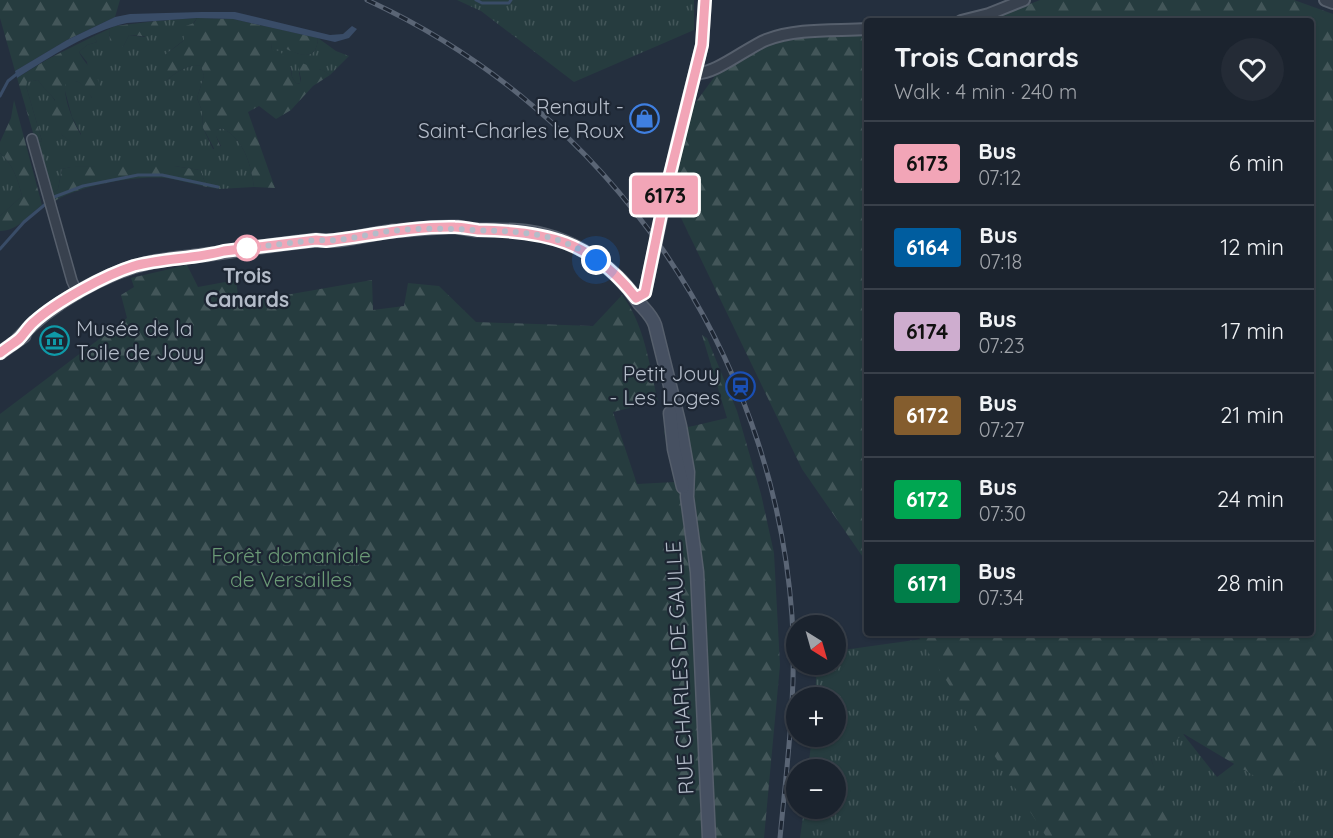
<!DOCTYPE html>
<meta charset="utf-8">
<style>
:root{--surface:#1b232e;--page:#242b36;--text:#f1f3f6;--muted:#a0a4aa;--line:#39404a}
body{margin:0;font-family:Quicksand,sans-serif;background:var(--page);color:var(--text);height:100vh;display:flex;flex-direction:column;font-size:22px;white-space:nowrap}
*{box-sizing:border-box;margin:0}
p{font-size:20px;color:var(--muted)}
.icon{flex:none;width:33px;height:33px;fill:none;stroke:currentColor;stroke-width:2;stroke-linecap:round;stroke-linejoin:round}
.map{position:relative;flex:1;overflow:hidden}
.details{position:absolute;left:864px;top:18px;width:450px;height:618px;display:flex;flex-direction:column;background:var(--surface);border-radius:6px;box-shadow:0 2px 4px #0004,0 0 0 2px var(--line)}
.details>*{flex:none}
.badge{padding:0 12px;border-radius:4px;font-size:21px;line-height:39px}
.needle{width:39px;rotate:143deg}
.tools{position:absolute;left:786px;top:615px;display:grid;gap:12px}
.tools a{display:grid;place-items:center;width:60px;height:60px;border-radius:50%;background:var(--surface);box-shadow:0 2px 4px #0004,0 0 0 2px var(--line);font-size:30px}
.you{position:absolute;width:30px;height:30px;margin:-15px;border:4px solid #fff;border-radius:50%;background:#1a73e8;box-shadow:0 0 0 9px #1a73e833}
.map>.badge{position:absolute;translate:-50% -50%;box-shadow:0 0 0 3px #fff}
.round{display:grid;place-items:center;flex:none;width:63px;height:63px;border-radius:32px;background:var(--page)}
.head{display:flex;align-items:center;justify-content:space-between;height:102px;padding:0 30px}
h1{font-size:28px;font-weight:700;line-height:45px}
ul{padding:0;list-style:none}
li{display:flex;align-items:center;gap:18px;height:84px;padding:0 30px;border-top:2px solid var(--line)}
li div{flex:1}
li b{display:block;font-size:22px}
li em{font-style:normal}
li .badge{min-width:66px;font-weight:700;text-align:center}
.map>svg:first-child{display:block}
.grass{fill:url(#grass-tufts)}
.forest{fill:url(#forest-firs)}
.water{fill:#394c67}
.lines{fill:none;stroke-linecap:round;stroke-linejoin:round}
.stream{stroke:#394c67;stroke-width:3}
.minor-casing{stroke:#565f6c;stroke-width:12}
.tertiary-casing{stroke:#565f6c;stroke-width:14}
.secondary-casing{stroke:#565f6c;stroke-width:15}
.minor{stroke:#38414e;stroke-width:9}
.tertiary{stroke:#38414e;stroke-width:10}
.secondary{stroke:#465061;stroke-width:12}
.rail-casing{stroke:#5a6575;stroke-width:5}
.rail{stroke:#1d2633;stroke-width:3;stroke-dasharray:9;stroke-linecap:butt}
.line-casing{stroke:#fff;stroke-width:14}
.line{stroke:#f2a5b7;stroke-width:9}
.walk{stroke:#b4bcc9;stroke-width:6;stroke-dasharray:0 10.8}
.stop-dot{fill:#fff;stroke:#f2a5b7;stroke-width:3}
.labels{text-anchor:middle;stroke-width:4.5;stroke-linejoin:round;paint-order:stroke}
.poi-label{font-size:21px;fill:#b4bcc9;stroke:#1d2633;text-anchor:end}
.stop-label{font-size:21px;font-weight:bold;fill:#b4bcc9;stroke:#1d2633}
.park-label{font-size:21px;fill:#6b9a76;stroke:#1d2633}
.street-label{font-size:21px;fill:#b4bcc9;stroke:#1d2633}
</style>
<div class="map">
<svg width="1333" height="838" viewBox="0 0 1333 838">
<defs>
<pattern id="grass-tufts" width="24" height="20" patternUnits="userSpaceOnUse" patternTransform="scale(1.5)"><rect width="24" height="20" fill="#263c3f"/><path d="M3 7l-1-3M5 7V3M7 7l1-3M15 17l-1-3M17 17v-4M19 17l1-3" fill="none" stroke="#435659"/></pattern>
<pattern id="forest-firs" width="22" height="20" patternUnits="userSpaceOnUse" patternTransform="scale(1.5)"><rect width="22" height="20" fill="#263c3f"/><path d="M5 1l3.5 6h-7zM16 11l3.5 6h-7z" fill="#435659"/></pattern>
</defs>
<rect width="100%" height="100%" fill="#242f3e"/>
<g class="grass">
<path d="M 457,0 L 694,0 L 694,30 L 574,82 L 481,11 Z"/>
<path d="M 197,18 L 184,36 L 184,40 L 165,55 L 166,81 C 176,72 187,64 201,66 L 204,76 L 197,98 L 202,111 L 203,128 L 213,149 L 221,146 L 216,136 L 216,130 L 222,128 C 244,139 251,164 254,187 L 219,189 L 207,187 L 200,170 L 174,166 L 71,167 L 62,169 L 58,189 L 51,195 L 36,143 L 42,141 L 26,86 L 26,82 L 38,80 C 43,88 50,92 55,101 L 54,107 L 62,135 L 80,148 L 81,134 L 72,117 L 65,91 L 65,84 C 78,75 85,87 92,98 L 87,62 L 79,52 L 87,45 L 97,42 L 94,36 L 109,29 L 110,42 L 123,47 L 129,35 L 144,37 L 158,27 L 156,21 Z"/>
<path d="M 318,38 L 336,51 L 349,56 L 330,75 C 319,67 312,67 299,72 L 301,84 L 296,83 L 292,77 L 291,68 L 271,50 L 272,42 C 289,48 316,70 318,38 Z"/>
<path d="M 0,153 C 13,164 18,180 22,196 L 0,216 Z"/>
<path d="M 922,639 L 1051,838 L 800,838 L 804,809 L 836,808 L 836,770 L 808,769 L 812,737 L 836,736 L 836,698 L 815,697 L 817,665 L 836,664 L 836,651 Z"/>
<path d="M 1333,694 L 1333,838 L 1173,838 L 1151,758 L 1183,734 L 1217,777 L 1304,711 Z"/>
</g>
<g class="forest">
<path d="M 0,0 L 120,0 L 115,17 L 67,40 L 15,71 L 0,18 Z"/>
<path d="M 1040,0 L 1294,0 L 1333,14 L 1333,743 L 1283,793 L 1184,734 L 1151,759 L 1179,838 L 1047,838 L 916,633 L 1311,633 L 1311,21 L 986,21 Z"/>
<path d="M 197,18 L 233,19 L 318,38 C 316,70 289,48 272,43 L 271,50 L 280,51 L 284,57 L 289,60 L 292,77 L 296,83 L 300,84 L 301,79 L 297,61 C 309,67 320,67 330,75 L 313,86 L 291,110 L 276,119 L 259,106 L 248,112 L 275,188 L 254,187 C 251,164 244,139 222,128 L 216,130 L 216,136 L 223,153 L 217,154 L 203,128 L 202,111 L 197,98 L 204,76 L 201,66 C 187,64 176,72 166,81 C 149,58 168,55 184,40 L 183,27 L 194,23 Z"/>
<path d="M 156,21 L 159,27 C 153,42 140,34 129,35 L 123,47 L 116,47 L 110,42 L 109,29 L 115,26 Z"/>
<path d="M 867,34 L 867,563 L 802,469 L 670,195 L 693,106 L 715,76 L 750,53 L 770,44 L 802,38 Z"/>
<path d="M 94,36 L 97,42 L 87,45 L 79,52 C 86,68 109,80 96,100 C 84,94 82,72 65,85 C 64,97 70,113 75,124 C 79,133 85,138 84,148 L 80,149 L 62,135 L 50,112 L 55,100 C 50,93 43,88 38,80 L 27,82 L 26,86 L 42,141 L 36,143 L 17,78 L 48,59 Z"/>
<path d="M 14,100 L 42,205 C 28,215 18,231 0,231 L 0,216 L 22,196 C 18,180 13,164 0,153 L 0,142 L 11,118 Z"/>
<path d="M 128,165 L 174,166 L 200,170 L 207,187 C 193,184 179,180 166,178 C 137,175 75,186 52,203 L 51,195 L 58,189 L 62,169 L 71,167 Z"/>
<path d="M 187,265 L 198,287 L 236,280 L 239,303 L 372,280 L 373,310 L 404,306 L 408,283 L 439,286 L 476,322 L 593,326 L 622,295 C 645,325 649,365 658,401 L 613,412 L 637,484 L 674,482 L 664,431 L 693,426 L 727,418 L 702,335 L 707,338 L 737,411 L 761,494 L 774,553 L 780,665 L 764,838 L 0,838 L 0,414 L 127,318 L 121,295 L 134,287 L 131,278 Z"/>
</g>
<path class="water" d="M 201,12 L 235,12 L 330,35 L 343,34 L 352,26 L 357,29 L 349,38 L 335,42 L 233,19 L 197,18 L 127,23 C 88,32 50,57 17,78 L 15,71 L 67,40 L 115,17 L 130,14 Z"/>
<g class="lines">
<g class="stream">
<path d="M 476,0 L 482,3 L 509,3 L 511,0"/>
<path d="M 0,96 L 8,81 L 18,73"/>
<path d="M 0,249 L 24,222 L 54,197 L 83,186 L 138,175 L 162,175 L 218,187"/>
</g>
<defs>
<path id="minor" d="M 32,139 L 72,281 L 78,294"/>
<g id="tertiary">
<path d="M 1325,0 L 1333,3"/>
<path d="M 961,21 L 989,14 L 1024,0"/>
<path d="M 695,73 C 713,76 748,47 766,40 C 797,28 834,31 867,29"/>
<path d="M 636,298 L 645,293 L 676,148 L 702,45 L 705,0"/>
</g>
<g id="secondary">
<path d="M 18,339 C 50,304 105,272 152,262 C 171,258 191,257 211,254 C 246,249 280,244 316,240 C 342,243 367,234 393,231 C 414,230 436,226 457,227 C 463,228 469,229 475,230 C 494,230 512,229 530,232 C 574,239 615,266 639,303 C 645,310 652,316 655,325 L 680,426 L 688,472 L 687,497 L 697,572 L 709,838"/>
<path d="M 0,353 L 24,336"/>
<path d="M 670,413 L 674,449 L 683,487"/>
</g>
</defs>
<use href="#minor" class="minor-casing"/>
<use href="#tertiary" class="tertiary-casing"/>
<use href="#secondary" class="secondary-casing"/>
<use href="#minor" class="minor"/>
<use href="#tertiary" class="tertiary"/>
<use href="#secondary" class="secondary"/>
<defs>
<path id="rail" d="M 367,0 C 609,111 773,351 792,616 C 797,690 787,764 780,838"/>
</defs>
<use href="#rail" class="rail-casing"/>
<use href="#rail" class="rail"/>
</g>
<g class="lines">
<defs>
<path id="line" d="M 0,353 C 6,348 13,344 19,339 C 24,334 28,327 34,322 C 56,302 105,275 134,266 C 163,258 195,259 224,251 L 316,240 L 326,241 C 369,236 412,226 455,227 C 462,227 470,229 478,230 C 546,231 592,241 636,298 L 645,293 L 667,186 L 702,45 L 705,0"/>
</defs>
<use href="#line" class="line-casing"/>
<use href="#line" class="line"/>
<path class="walk" d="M 247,248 L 316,240 C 339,242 361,236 383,232 C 414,228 444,228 474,230 C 521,232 556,231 596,260"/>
</g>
<defs>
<symbol id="shop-ring" viewBox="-11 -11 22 22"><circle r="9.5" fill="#1d2633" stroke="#3f7fe0" stroke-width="1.5"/><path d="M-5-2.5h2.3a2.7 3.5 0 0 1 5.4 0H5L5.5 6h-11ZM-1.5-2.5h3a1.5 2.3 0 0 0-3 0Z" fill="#3f7fe0"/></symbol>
<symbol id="museum-ring" viewBox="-11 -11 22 22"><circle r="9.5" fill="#1d2633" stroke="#0f9aa8" stroke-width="1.5"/><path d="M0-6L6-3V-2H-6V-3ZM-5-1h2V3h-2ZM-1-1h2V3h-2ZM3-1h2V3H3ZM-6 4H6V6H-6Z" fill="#0f9aa8"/></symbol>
<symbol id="station-ring" viewBox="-11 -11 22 22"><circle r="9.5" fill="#1d2633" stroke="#1a4fb4" stroke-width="1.5"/><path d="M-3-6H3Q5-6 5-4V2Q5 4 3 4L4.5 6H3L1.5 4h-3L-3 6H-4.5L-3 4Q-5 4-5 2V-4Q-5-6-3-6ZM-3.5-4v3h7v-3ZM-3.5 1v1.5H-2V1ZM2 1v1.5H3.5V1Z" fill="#1a4fb4"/></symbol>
</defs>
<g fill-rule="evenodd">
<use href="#shop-ring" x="628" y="102" width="33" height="33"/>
<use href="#museum-ring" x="38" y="324" width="33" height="33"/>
<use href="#station-ring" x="724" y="370" width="33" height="33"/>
</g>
<circle class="stop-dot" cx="247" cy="248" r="12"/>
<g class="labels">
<g class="poi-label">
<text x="624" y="114">Renault -<tspan x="624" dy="24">Saint-Charles le Roux</tspan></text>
<text x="76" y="336" text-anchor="start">Musée de la<tspan x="76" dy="24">Toile de Jouy</tspan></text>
<text x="720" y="381">Petit Jouy<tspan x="720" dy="24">- Les Loges</tspan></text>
</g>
<g class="stop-label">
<text x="247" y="283">Trois<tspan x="247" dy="24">Canards</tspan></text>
</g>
<g class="park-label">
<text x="291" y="563">Forêt domaniale<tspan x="291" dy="24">de Versailles</tspan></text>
</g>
<g class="street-label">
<text transform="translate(680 668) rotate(-93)" y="7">RUE CHARLES DE GAULLE</text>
</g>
</g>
</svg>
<div class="tools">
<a><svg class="needle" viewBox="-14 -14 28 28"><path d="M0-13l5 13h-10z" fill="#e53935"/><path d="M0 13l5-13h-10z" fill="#a0a4aa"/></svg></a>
<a>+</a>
<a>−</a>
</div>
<div class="you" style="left:596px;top:260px"></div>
<b class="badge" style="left:665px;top:195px;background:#f2a5b7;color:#111">6173</b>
<section class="details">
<div class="head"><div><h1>Trois Canards</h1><p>Walk · 4 min · 240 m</p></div><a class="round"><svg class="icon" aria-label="heart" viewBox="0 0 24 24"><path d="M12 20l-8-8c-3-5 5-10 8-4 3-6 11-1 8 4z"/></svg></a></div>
<ul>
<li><span class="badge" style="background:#f2a5b7;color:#111">6173</span><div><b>Bus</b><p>07:12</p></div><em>6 min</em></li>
<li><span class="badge" style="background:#005d9f;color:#fff">6164</span><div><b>Bus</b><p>07:18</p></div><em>12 min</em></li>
<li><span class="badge" style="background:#ceadcf;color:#111">6174</span><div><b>Bus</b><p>07:23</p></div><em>17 min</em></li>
<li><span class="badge" style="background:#845d2e;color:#fff">6172</span><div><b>Bus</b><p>07:27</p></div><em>21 min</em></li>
<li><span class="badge" style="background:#00a651;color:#fff">6172</span><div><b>Bus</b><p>07:30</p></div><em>24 min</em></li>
<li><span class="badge" style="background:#007e49;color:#fff">6171</span><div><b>Bus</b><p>07:34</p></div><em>28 min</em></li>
</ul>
</section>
</div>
